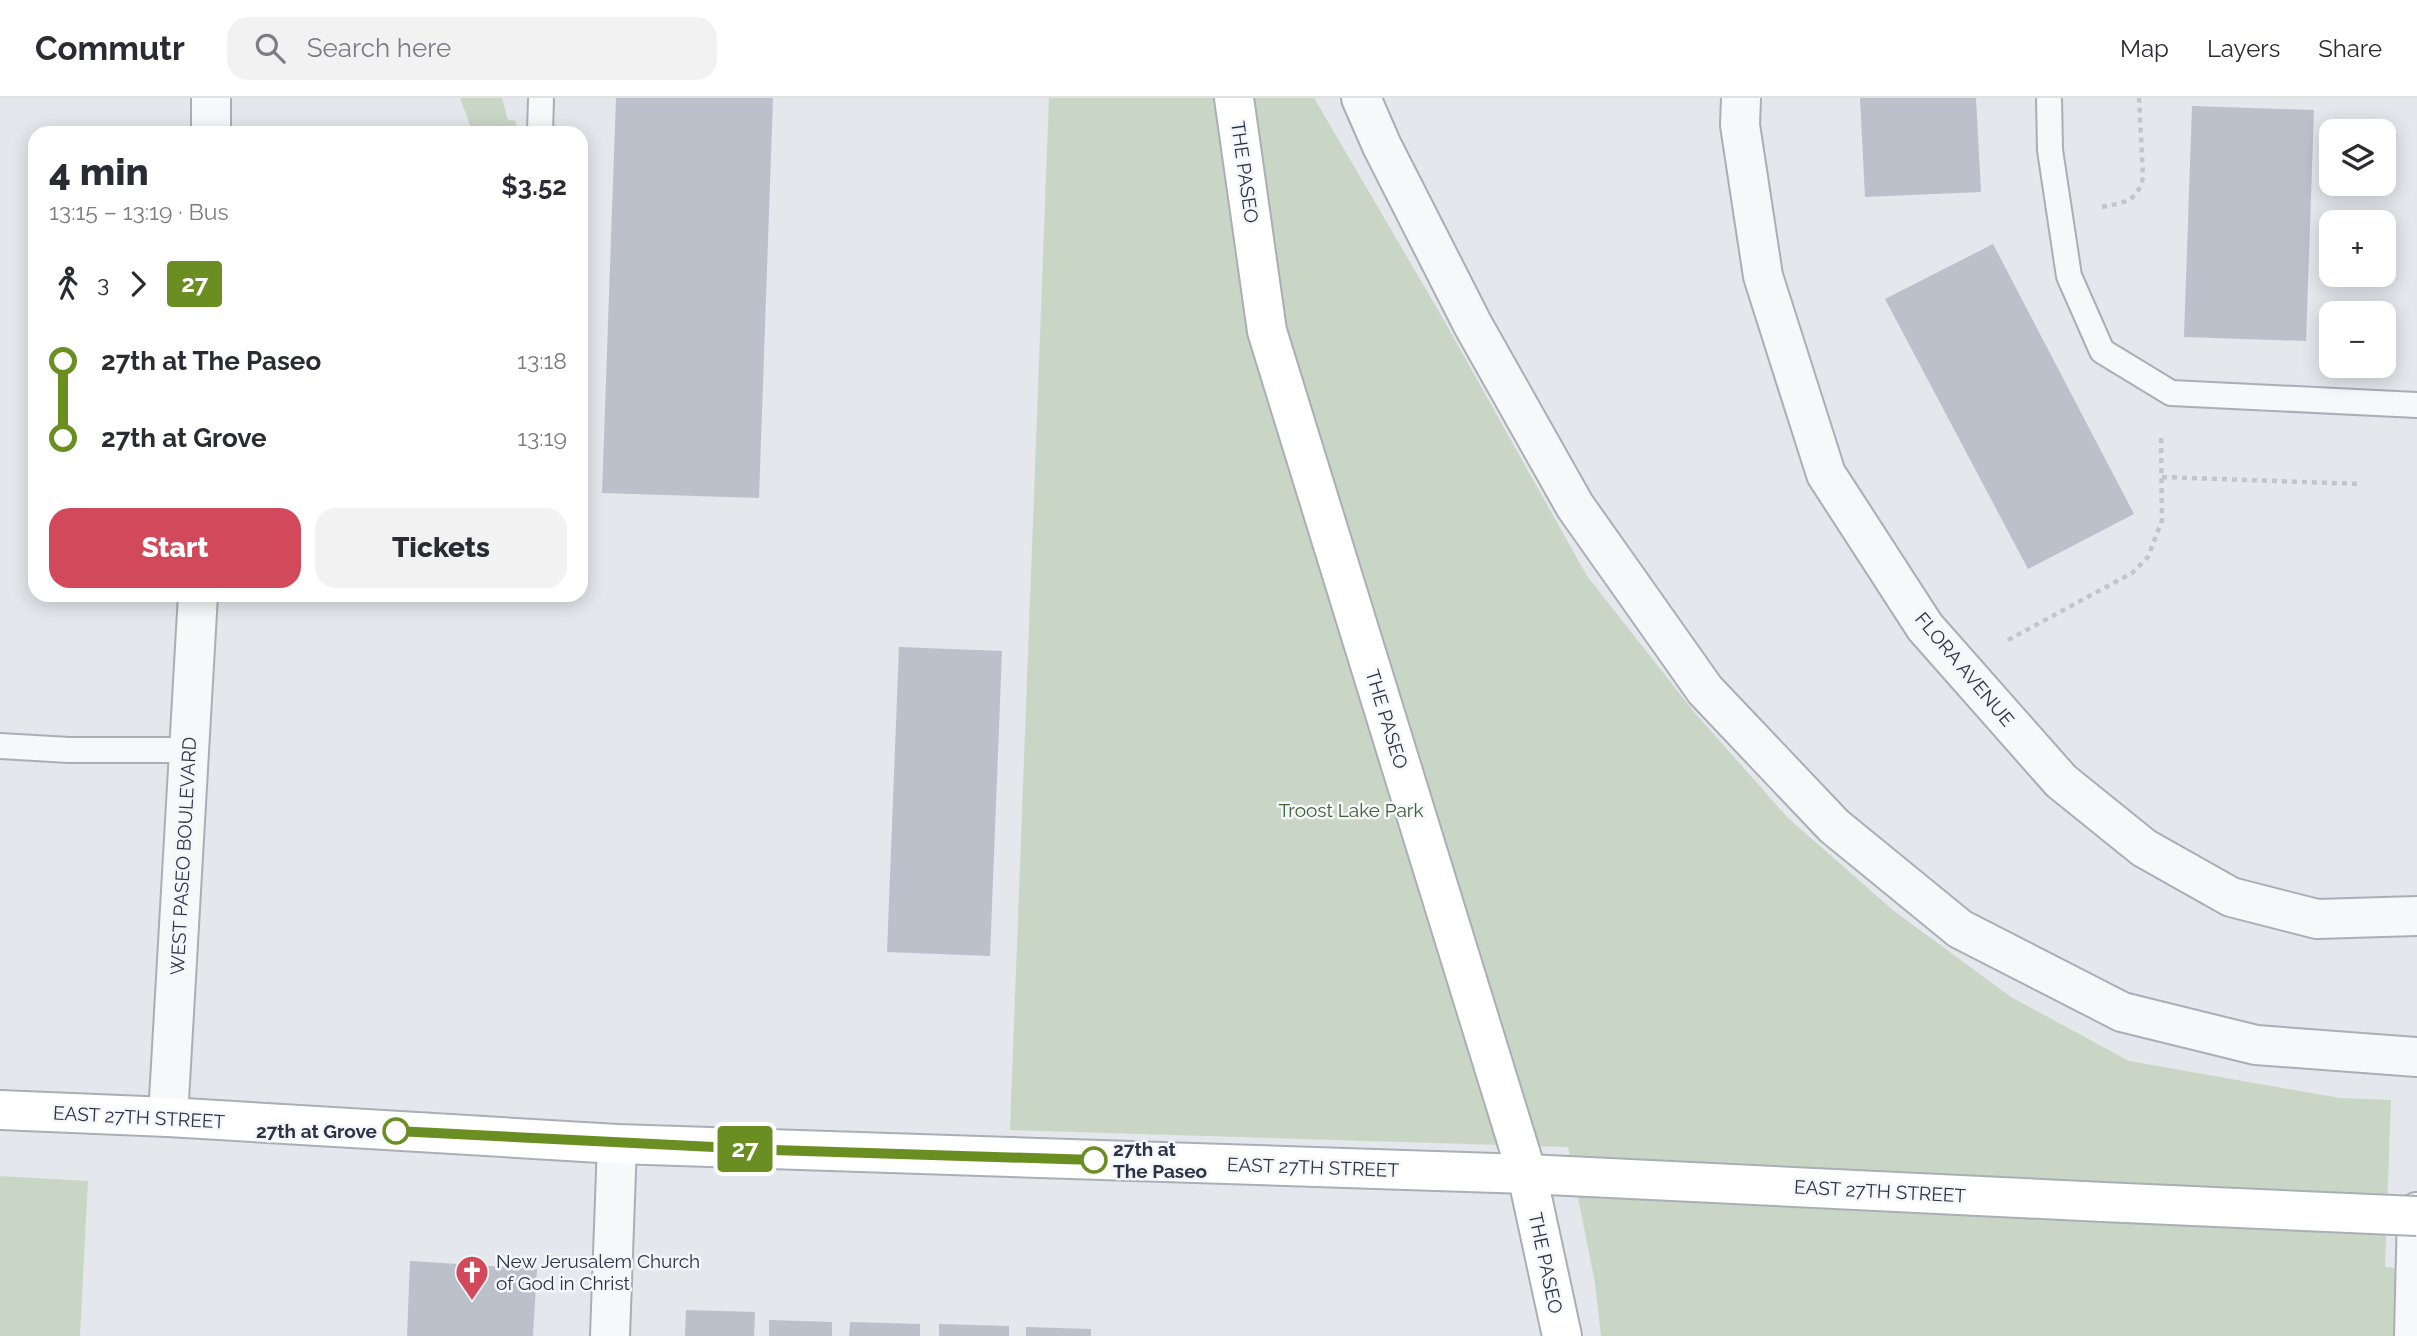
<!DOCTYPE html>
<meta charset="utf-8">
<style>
:root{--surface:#fff;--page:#f2f2f3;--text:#2b2b33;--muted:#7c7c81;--line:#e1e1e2;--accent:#d1495b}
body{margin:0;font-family:Raleway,sans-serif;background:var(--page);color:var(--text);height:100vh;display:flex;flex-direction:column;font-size:26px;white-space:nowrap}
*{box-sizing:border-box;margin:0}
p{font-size:23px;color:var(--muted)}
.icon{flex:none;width:38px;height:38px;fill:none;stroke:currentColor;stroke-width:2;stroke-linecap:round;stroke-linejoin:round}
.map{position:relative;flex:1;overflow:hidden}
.side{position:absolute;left:28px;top:28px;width:560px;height:476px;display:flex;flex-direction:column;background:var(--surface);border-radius:21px;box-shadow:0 4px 18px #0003}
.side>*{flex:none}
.badge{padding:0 14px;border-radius:5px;font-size:24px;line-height:46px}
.controls{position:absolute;left:2319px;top:21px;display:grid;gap:14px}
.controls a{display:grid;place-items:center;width:77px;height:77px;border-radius:14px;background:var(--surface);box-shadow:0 4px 18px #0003;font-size:35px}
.map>.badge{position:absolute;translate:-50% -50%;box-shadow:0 0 0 4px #fff}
.legs{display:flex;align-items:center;gap:10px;height:77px;padding:0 21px;font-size:23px}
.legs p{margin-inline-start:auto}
.overview{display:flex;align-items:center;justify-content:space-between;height:119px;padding:0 21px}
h1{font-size:38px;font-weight:800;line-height:52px}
.action{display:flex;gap:14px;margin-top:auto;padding:14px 21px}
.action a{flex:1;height:80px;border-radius:21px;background:var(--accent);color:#fff;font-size:28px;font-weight:800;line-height:80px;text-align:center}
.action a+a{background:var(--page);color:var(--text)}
ul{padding:0 21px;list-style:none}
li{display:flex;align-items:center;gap:24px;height:77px;font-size:26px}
li i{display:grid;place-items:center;width:10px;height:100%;margin:0 9px;background:currentColor}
li i::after{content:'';width:18px;height:18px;margin:-9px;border:5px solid;border-radius:50%;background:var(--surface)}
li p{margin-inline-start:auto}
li:first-child i{background:linear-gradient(#0000 50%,currentColor 0)}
li:last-child i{background:linear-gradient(currentColor 50%,#0000 0)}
header{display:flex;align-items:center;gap:42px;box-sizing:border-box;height:98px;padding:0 35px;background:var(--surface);border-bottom:2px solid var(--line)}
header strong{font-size:33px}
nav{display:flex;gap:38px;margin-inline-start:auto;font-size:24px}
.search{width:490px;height:63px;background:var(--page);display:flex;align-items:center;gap:18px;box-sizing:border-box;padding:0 24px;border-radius:21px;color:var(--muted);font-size:26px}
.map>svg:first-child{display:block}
.green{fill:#c9d6c5}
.building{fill:#bbc0ca}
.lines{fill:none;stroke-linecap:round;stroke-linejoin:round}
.lane-casing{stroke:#a9aeb7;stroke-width:28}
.street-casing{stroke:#a9aeb7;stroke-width:42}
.secondary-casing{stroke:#a9aeb7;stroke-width:42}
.path{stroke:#c2c5cb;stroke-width:4.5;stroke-dasharray:5 5;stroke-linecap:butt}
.lane{stroke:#f7f8fa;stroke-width:24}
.street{stroke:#f7f8fa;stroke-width:38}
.secondary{stroke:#fff;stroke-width:38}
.secondary-bridge-casing{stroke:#a9aeb7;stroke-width:42;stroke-linecap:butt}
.secondary-bridge{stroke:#fff;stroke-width:38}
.line-1-casing{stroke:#fff;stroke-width:16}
.line-1{stroke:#6b8e23;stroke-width:10}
.stop-1-dot{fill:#fff;stroke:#6b8e23;stroke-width:3.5}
.labels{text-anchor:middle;stroke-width:5;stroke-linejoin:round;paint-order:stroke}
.street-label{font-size:19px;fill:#2b3445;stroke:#f4f6f9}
.park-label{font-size:19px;fill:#3f6138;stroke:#f4f6f9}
.stop-label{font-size:19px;font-weight:bold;fill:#2b3445;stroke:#f4f6f9;text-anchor:end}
.poi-label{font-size:19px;fill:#2b3445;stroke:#f4f6f9;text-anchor:start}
</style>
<header>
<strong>Commutr</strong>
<div class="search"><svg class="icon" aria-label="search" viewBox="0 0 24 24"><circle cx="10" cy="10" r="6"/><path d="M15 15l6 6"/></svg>Search here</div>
<nav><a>Map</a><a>Layers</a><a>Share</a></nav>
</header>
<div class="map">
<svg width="2417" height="1238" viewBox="0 0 2417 1238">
<rect width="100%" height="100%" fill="#e4e7ec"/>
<g class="green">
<path d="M 460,0 L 502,0 L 508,22 L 516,23 L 516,35 L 473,35 Z"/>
<path d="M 1049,0 L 1314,0 L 1441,217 L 1587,478 L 1695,615 L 1788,720 L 1894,813 L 2011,899 L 2129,963 L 2340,1000 L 2391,1002 L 2385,1169 L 2417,1171 L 2417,1238 L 1601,1238 L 1595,1185 L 1568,1049 L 1010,1032 Z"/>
<path d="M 0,1078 L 88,1083 L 80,1238 L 0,1238 Z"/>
</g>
<g class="building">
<path d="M 616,0 L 773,0 L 759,400 L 602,395 Z"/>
<path d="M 1860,0 L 1976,0 L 1981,94 L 1865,99 Z"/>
<path d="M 2192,8 L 2314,12 L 2306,243 L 2184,239 Z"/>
<path d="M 1993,146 L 2134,416 L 2028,471 L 1885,201 Z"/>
<path d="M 899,549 L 1002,553 L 990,858 L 887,854 Z"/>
<path d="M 410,1163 L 537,1171 L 533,1238 L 407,1238 Z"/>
<path d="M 686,1212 L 755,1214 L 754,1238 L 685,1238 Z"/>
<path d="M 769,1222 L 832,1224 L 832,1238 L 769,1238 Z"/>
<path d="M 850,1224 L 920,1226 L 920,1238 L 849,1238 Z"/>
<path d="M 939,1226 L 1009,1228 L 1009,1238 L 939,1238 Z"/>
<path d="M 1026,1229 L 1091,1231 L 1091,1238 L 1026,1238 Z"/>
</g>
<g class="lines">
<defs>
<g id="lane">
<path d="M 2049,0 L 2050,52 L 2069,178 L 2102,253 L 2171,295 L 2417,307"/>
<path d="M 540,35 L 541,0"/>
<path d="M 0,648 L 69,652 L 189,652"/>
</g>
<g id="street">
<path d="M 1361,0 L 1382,48 L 1473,227 L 1575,408 L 1705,592 L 1834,728 L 1960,831 L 2122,914 L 2256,947 L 2417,959"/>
<path d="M 1741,0 L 1740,27 L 1763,178 L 1826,376 L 1925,529 L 2061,683 L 2144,750 L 2231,799 L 2317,821 L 2417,818"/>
<path d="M 211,35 L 211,0"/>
<path d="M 168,1019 L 198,497"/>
<path d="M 610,1238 L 617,1046"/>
<path d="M 2414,1238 L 2417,1114"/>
</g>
<g id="secondary">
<path d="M 1234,0 L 1267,233 L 1527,1076 L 1562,1238"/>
<path d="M 0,1012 L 168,1019 L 617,1046 L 1527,1076 L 2103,1104"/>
</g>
</defs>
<use href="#lane" class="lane-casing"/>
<use href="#street" class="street-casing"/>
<use href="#secondary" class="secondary-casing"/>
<g class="path">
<path d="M 2102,109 C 2124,104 2137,105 2143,79 L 2139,0"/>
<path d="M 2162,379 L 2361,386"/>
<path d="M 2008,542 L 2132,475 L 2148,459 L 2162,422 L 2161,336"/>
</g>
<use href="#lane" class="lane"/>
<use href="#street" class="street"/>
<use href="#secondary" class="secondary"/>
<defs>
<path id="secondary-bridge" d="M 2103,1104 L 2417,1118"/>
</defs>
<use href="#secondary-bridge" class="secondary-bridge-casing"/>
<use href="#secondary-bridge" class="secondary-bridge"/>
</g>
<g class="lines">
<defs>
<path id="line-1" d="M 396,1033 L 773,1052 L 1094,1062"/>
</defs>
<use href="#line-1" class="line-1-casing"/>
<use href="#line-1" class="line-1"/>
</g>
<defs>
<symbol id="church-pin" viewBox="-11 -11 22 30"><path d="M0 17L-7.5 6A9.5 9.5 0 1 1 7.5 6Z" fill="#d1495b" stroke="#f4f6f9"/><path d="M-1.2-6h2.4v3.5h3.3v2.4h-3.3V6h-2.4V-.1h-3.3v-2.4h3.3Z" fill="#fff"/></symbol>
</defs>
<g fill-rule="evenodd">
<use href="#church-pin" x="453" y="1155" width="38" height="52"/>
</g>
<g class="stop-1-dot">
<circle cx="396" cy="1033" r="12"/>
<circle cx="1094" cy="1062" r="12"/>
</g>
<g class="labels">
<g class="street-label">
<text transform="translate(1245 74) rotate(82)" y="7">THE PASEO</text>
<text transform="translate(1965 571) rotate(50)" y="7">FLORA AVENUE</text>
<text transform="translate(1387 621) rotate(73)" y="7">THE PASEO</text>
<text transform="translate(183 758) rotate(-87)" y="7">WEST PASEO BOULEVARD</text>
<text transform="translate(139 1019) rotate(3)" y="7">EAST 27TH STREET</text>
<text transform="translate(1313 1069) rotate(2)" y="7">EAST 27TH STREET</text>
<text transform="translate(1880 1093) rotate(3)" y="7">EAST 27TH STREET</text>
<text transform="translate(1546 1165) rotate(78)" y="7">THE PASEO</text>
</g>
<g class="park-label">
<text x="1351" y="719">Troost Lake Park</text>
</g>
<g class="stop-label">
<text x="377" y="1040">27th at Grove</text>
<text x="1113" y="1058" text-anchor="start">27th at<tspan x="1113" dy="22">The Paseo</tspan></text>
</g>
<g class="poi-label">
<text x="496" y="1170">New Jerusalem Church<tspan x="496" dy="22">of God in Christ</tspan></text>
</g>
</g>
</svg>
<div class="controls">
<a><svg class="icon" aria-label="layers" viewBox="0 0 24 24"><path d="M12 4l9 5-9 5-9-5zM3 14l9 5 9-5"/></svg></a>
<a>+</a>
<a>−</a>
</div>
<b class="badge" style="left:745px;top:1051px;background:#6b8e23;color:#fff">27</b>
<section class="side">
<div class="overview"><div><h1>4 min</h1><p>13:15 – 13:19 · Bus</p></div><b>$3.52</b></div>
<div class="legs"><svg class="icon" aria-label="walk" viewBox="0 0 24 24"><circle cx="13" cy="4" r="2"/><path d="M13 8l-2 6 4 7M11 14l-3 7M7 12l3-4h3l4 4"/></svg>3<svg class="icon" aria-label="forward" viewBox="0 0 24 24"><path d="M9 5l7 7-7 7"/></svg><b class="badge" style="background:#6b8e23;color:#fff">27</b></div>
<ul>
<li><i style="color:#6b8e23"></i><b>27th at The Paseo</b><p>13:18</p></li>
<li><i style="color:#6b8e23"></i><b>27th at Grove</b><p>13:19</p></li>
</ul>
<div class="action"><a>Start</a><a>Tickets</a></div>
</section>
</div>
